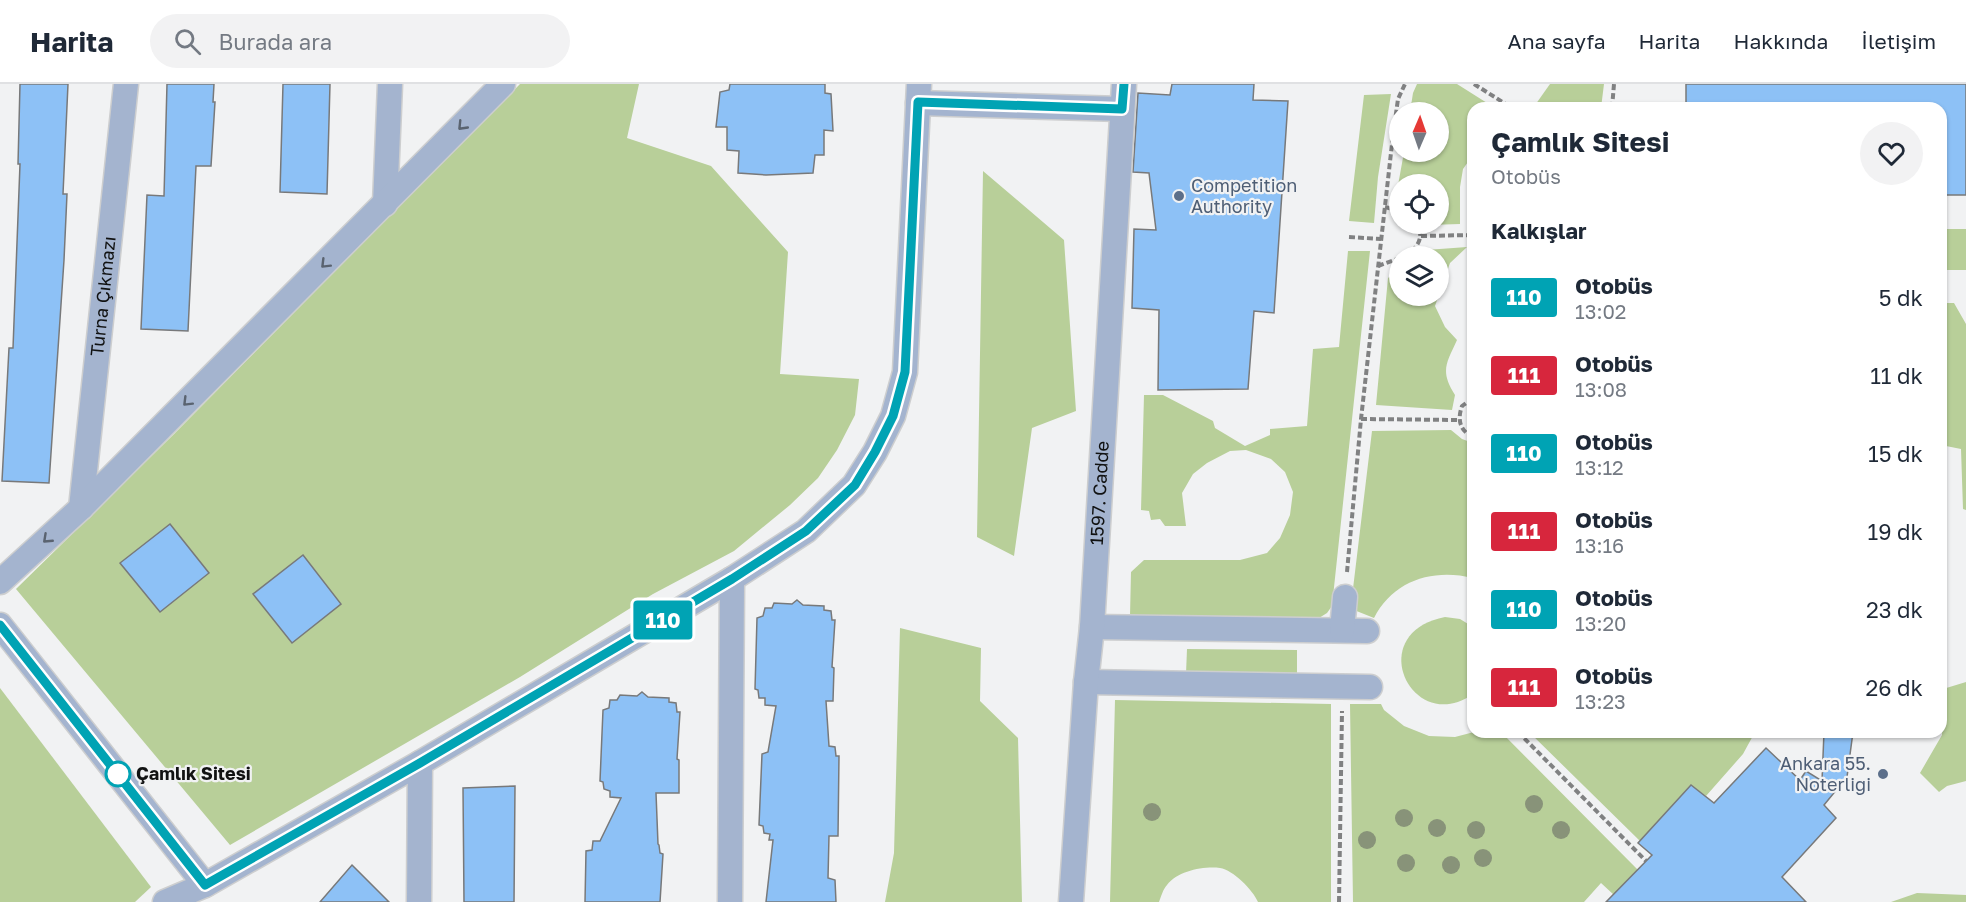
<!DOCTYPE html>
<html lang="tr">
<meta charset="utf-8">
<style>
:root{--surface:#fff;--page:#f2f2f3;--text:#1f2937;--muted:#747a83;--line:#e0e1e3}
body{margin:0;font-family:"Golos Text",sans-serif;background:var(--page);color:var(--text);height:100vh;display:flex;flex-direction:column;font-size:22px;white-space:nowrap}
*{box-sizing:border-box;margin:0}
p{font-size:20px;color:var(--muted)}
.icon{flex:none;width:33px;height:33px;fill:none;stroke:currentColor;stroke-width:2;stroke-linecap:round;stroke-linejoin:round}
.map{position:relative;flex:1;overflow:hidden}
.details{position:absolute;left:1467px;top:18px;width:480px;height:636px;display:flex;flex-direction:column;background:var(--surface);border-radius:18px;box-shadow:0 2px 4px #0004}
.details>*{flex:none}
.badge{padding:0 12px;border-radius:4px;font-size:21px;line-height:39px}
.needle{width:39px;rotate:2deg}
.tools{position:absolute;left:1389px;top:18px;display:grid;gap:12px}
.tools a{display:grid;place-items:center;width:60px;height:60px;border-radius:50%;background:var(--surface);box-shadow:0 2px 4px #0004;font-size:30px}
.map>.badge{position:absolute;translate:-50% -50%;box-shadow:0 0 0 3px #fff}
h2{padding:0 24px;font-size:22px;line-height:54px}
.round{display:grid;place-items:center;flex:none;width:63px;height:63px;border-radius:32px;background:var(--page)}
.headline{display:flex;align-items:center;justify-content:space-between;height:102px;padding:0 24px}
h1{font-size:28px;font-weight:700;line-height:45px}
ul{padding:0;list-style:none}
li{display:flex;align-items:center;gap:18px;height:78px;padding:0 24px}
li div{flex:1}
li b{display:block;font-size:22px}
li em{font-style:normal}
li .badge{min-width:66px;font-weight:700;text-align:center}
header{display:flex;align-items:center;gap:36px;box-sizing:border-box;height:84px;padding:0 30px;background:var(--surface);border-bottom:2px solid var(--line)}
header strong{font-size:28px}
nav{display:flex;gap:33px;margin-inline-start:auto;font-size:21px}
.search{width:420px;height:54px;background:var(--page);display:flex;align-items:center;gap:15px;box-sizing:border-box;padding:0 21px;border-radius:33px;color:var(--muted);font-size:22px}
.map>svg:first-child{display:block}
.green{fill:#b8cf99}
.building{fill:#8dc1f6;stroke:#78797a;stroke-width:1.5}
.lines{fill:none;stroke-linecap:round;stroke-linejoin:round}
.street-casing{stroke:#cdcecf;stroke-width:27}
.path{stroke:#808182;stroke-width:4;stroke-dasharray:6 3;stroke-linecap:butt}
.street{stroke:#a4b4cf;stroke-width:24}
.tree{fill:#889379}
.oneway{stroke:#5a6370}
.line-casing{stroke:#fff;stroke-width:14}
.line{stroke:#00a3b4;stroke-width:9}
.service-dot{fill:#5c6f8a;stroke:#f1f2f3;stroke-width:2}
.stop-dot{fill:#fff;stroke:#00a3b4;stroke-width:3}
.labels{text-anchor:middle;stroke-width:4.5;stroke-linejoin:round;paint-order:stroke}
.service-label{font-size:18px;fill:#4e5e75;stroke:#f1f2f3;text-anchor:start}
.street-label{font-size:18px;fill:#111212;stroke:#f1f2f3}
.stop-label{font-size:18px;font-weight:bold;fill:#111212;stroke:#f1f2f3;text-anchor:start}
</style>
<header>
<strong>Harita</strong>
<div class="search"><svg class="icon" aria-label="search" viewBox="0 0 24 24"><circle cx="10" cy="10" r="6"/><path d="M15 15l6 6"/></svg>Burada ara</div>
<nav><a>Ana sayfa</a><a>Harita</a><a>Hakkında</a><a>İletişim</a></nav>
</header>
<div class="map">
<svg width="1966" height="818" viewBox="0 0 1966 818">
<rect width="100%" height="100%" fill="#f1f2f3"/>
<g class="green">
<path d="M 520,0 L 639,0 L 627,54 L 711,82 L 788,168 L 780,290 L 859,295 L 855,331 L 837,366 L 818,394 L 790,421 L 734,467 L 653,510 L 520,593 L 230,761 L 16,505 L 174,350 Z"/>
<path d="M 1417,0 L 1457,0 L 1495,24 L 1473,24 L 1473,71 L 1463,85 L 1460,103 L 1460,140 L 1429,141 L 1428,140 L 1438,140 L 1438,100 L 1400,100 L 1399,119 L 1395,118 L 1404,68 L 1438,68 L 1438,28 L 1410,28 L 1413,9 Z"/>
<path d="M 1550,0 L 1604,0 L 1601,24 L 1533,24 Z"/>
<path d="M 1391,10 L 1378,93 L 1374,139 L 1349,137 L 1364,11 Z"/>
<path d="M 983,87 L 1064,156 L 1076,327 L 1032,344 L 1014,472 L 977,453 Z"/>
<rect x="1941" y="145" width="25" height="41"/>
<path d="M 1467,163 L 1450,179 L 1435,222 L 1445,243 L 1457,256 C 1446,280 1440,287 1455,311 L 1452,326 L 1376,321 L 1388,194 L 1399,185 L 1400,212 L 1438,212 L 1438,172 L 1416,172 L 1426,166 Z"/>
<path d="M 1348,167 L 1370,167 L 1332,522 L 1327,529 L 1319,534 L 1130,532 L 1131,488 L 1144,476 L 1240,476 L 1267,469 L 1280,454 L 1290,431 L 1293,408 L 1285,388 L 1271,375 L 1246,366 L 1230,367 L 1207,379 L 1193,390 L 1182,409 L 1186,442 L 1165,442 L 1160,435 L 1151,436 L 1149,427 L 1141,426 L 1144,311 L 1163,311 L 1213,337 L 1215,344 L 1245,362 L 1270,351 L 1270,345 L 1307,342 L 1313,265 L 1339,263 Z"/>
<path d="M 1941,219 L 1954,219 L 1966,240 L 1966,426 L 1963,425 L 1961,365 L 1941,361 Z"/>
<path d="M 1451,346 L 1462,355 L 1473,359 L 1473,494 C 1434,484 1393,496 1374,534 L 1354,526 L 1352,513 L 1372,347 Z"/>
<path d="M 1445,533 L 1460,535 L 1473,543 L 1473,610 C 1412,653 1362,549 1445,533 Z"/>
<path d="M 900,544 L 981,564 L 980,617 L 1018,654 L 1022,818 L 885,818 L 894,769 Z"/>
<path d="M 1187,565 L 1297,566 L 1297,592 L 1186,590 Z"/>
<path d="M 1966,598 L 1966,697 L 1947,702 L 1939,708 L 1920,689 L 1942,651 L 1943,605 Z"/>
<path d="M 0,604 L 151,803 L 135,818 L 0,818 Z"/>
<path d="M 1115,616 L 1331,620 L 1331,818 L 1258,818 C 1253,806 1233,786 1220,784 C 1203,782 1178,787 1167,801 C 1163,805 1161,813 1159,818 L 1110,818 Z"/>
<path d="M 1350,620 L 1381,620 L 1384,626 L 1404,642 L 1429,652 L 1455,653 L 1474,648 L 1501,648 L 1638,786 L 1614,811 L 1601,799 L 1584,818 L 1353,818 Z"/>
<path d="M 1529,648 L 1755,648 L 1743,670 L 1706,712 L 1691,701 L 1640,757 Z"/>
<path d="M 1917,809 L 1966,811 L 1966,818 L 1891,818 Z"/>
</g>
<g class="building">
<path d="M 20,0 L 68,0 L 63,110 L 67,110 L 64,176 L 49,399 L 2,397 L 9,264 L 13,264 L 20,80 L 18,80 Z"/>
<path d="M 167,0 L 214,0 L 213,18 L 215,18 L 211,82 L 196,82 L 188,247 L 141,245 L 147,111 L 164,112 Z"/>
<path d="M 283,0 L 330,0 L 327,110 L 280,108 Z"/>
<path d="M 730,0 L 825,0 L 825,9 L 831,10 L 833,47 L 824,46 L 824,71 L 815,71 L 813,89 L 766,91 L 738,89 L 739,67 L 727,66 L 727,43 L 716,43 L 720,8 L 729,6 Z"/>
<path d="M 1172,0 L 1254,0 L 1253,16 L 1288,17 L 1274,229 L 1254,227 L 1248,305 L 1158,306 L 1159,226 L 1132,224 L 1134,145 L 1156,146 L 1149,89 L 1133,88 L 1138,9 L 1170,11 Z"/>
<path d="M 1686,0 L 1966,0 L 1966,111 L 1941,111 L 1941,24 L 1686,24 Z"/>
<path d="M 170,440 L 209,489 L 160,528 L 120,479 Z"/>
<path d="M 303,471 L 341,520 L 292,559 L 253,510 Z"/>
<path d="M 797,516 L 803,521 L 824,522 L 824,526 L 831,527 L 832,536 L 835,536 L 832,583 L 834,584 L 833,617 L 826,617 L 829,662 L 835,663 L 836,672 L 839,672 L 838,752 L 829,752 L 828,794 L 835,796 L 836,818 L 766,818 L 773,756 L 769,756 L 770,750 L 764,749 L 763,742 L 759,741 L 762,670 L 768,668 L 776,622 L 765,621 L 765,614 L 759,614 L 758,606 L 755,605 L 757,534 L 763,532 L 765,524 L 772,524 L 774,519 L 792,520 Z"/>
<path d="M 642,608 L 648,613 L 669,614 L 669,618 L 676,619 L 677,628 L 680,628 L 677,675 L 679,676 L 679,709 L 656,709 L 658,760 L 659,761 L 660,769 L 663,770 L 660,818 L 585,818 L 586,767 L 592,766 L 593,757 L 600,757 L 621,714 L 610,713 L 610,707 L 604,705 L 603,698 L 600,697 L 603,626 L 609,624 L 610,616 L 617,616 L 620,611 L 637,612 Z"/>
<path d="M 1824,648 L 1853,648 L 1847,693 L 1824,721 L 1836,734 L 1782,793 L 1806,818 L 1606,818 L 1652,771 L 1638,759 L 1691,701 L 1714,719 L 1766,664 L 1800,696 L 1806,687 L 1822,697 Z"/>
<path d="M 515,702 L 514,818 L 464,818 L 463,704 Z"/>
<path d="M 352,781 L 389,818 L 320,818 Z"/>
</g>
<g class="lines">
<defs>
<g id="street">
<path d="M 918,19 L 1122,25"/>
<path d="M 385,120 L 390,0"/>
<path id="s1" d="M 81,424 L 126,0"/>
<path d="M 0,498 L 81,424 L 503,0"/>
<path d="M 0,541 L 205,801"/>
<path d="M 1092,543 L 1367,547"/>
<path d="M 1342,546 L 1345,513"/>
<path d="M 1086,598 L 1370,603"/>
<path d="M 165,818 L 205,801 L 420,679 L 732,495 L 806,447 L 854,401 L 875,368 L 893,332 L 905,288 L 919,0"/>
<path d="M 419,818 L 420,679"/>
<path d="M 730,818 L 732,495"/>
<path id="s2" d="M 1071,818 L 1086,598 L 1092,543 L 1124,0"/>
</g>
</defs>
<use href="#street" class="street-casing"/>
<g class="path">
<path d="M 1474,0 L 1512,24"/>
<path d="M 1612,24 L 1614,0"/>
<path d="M 1385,123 L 1400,127"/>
<path d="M 1421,152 L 1473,151"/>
<path d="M 1349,153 L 1381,155"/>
<path d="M 1404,172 C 1417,165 1425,154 1417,140"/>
<path d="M 1378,182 L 1400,174"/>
<path d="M 1473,314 L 1462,322 C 1457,336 1460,347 1473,353"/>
<path d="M 1361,335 L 1459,336"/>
<path d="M 1347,488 L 1361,335 L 1393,51 L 1398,15 L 1405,0"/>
<path d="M 1518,648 L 1646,777"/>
<path d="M 1339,818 L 1342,627"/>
</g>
<use href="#street" class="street"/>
</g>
<g class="tree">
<circle cx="1534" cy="720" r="9"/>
<circle cx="1152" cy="728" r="9"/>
<circle cx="1404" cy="734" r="9"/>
<circle cx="1437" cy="744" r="9"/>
<circle cx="1476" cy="746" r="9"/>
<circle cx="1561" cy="746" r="9"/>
<circle cx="1367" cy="756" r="9"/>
<circle cx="1483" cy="774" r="9"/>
<circle cx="1406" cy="779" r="9"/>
<circle cx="1451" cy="781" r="9"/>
</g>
<defs><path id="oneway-chevron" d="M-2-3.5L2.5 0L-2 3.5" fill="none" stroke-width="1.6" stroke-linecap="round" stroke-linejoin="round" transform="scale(1.5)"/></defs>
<g class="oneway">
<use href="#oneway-chevron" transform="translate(462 42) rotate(134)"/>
<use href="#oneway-chevron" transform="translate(325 180) rotate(135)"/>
<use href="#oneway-chevron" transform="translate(187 318) rotate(135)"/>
<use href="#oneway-chevron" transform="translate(47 455) rotate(137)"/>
</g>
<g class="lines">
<defs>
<path id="line" d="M 0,541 L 205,801 L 420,679 L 732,495 L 806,447 L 855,401 L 875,368 L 893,332 L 905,288 L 918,18 L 1122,25 L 1124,0"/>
</defs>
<use href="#line" class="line-casing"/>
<use href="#line" class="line"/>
</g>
<g class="service-dot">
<circle cx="1179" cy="112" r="6"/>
<circle cx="1883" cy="690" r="6"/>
</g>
<circle class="stop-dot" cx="118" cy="690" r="12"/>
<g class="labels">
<g class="service-label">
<text x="1191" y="108">Competition<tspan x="1191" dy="21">Authority</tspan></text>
<text x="1871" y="686" text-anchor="end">Ankara 55.<tspan x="1871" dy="21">Noterliği</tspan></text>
</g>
<g class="street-label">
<text dy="6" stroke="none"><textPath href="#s1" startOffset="213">Turna Çıkmazı</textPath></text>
<text dy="6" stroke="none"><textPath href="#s2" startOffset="410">1597. Cadde</textPath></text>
</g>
<g class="stop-label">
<text x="136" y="696">Çamlık Sitesi</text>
</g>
</g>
</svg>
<div class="tools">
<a><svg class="needle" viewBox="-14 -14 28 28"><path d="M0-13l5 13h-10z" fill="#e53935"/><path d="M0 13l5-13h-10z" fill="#747a83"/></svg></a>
<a><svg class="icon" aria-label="locate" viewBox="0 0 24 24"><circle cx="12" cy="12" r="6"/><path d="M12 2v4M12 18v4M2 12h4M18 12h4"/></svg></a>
<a><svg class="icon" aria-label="layers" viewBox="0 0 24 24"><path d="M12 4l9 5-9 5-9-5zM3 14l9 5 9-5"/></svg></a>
</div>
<b class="badge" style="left:663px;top:536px;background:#00a3b4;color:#fff">110</b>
<section class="details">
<div class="headline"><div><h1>Çamlık Sitesi</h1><p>Otobüs</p></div><a class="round"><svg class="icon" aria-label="heart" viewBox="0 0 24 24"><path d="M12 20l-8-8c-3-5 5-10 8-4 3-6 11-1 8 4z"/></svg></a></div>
<h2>Kalkışlar</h2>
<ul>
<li><span class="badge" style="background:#00a3b4;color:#fff">110</span><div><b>Otobüs</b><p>13:02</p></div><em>5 dk</em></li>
<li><span class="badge" style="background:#d7263d;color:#fff">111</span><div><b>Otobüs</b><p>13:08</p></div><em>11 dk</em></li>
<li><span class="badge" style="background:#00a3b4;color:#fff">110</span><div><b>Otobüs</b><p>13:12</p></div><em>15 dk</em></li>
<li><span class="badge" style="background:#d7263d;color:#fff">111</span><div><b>Otobüs</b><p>13:16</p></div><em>19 dk</em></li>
<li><span class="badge" style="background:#00a3b4;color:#fff">110</span><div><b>Otobüs</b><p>13:20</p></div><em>23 dk</em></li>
<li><span class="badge" style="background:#d7263d;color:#fff">111</span><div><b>Otobüs</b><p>13:23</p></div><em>26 dk</em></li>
</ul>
</section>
</div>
